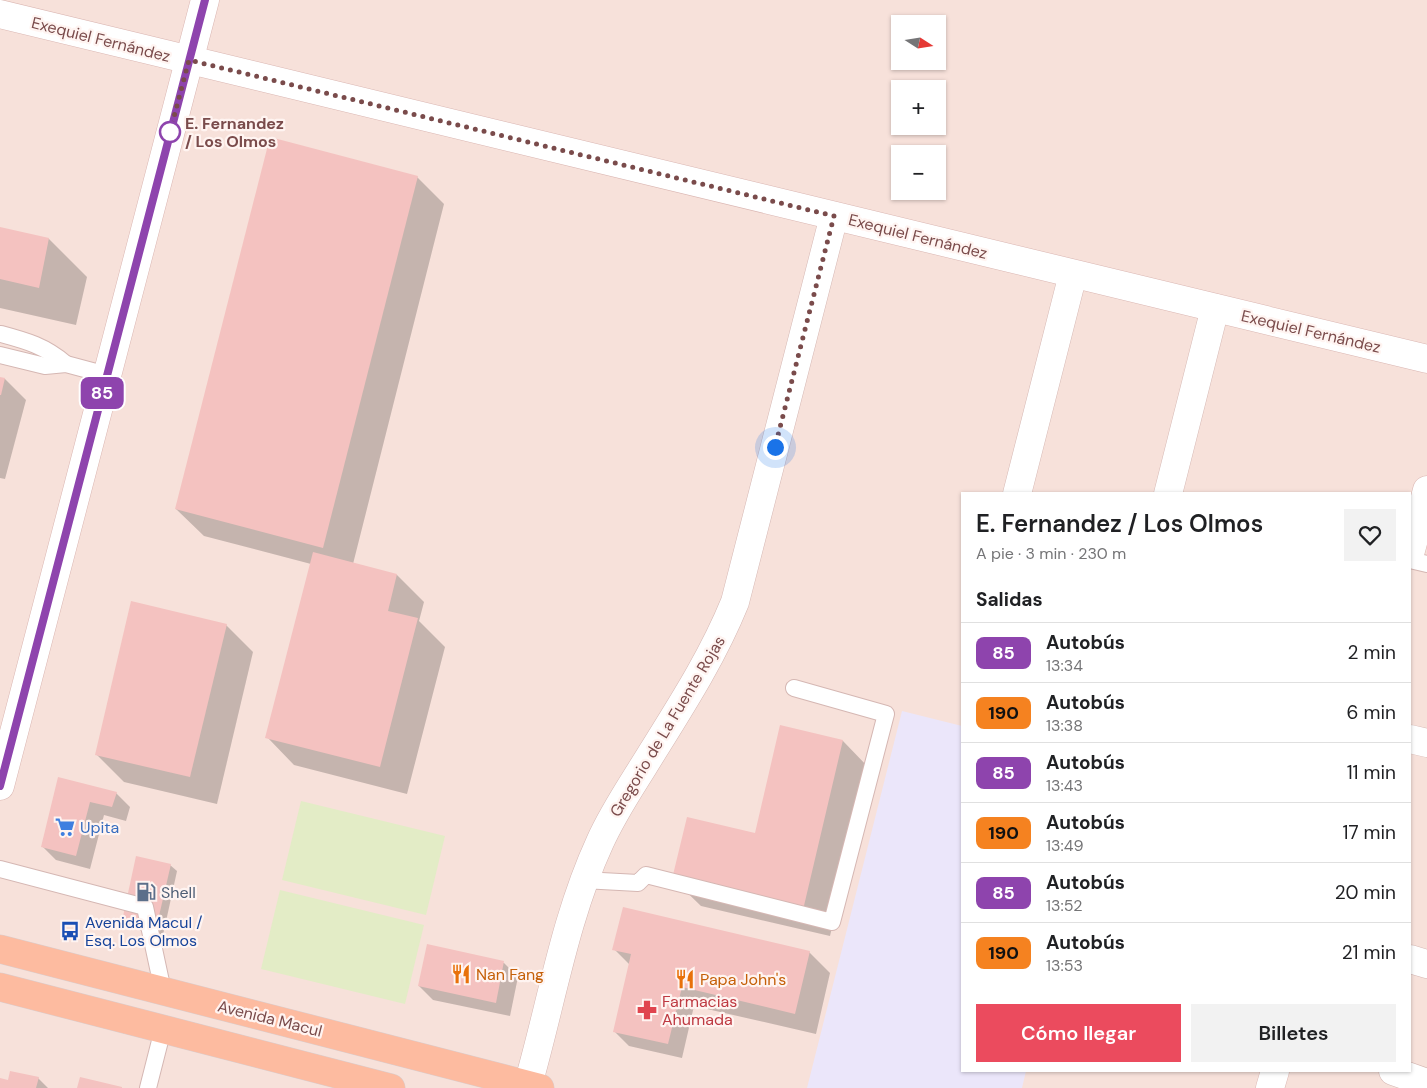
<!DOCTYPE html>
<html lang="es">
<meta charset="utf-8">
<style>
:root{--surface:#fff;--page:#f2f2f2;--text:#202124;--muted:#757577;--line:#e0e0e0;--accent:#eb4b5e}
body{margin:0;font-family:"DM Sans",sans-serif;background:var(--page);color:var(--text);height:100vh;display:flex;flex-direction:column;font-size:19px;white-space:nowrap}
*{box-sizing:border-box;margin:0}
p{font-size:16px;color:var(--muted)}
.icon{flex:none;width:28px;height:28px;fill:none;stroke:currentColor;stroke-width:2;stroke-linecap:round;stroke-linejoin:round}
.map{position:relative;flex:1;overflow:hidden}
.panel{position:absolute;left:961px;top:492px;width:450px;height:580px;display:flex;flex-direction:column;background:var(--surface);border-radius:0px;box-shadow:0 1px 4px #0004}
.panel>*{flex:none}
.badge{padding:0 10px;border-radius:8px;font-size:18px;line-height:32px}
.needle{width:32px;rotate:102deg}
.controls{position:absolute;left:891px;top:15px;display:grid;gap:10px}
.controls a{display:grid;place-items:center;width:55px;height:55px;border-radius:0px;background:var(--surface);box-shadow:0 1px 4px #0004;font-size:25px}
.you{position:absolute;width:25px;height:25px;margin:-12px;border:4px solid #fff;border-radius:50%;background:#1a73e8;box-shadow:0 0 0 8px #1a73e833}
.map>.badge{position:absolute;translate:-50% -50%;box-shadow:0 0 0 2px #fff}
h2{padding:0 15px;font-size:19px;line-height:45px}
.round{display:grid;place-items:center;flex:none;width:52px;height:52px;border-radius:0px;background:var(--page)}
.summary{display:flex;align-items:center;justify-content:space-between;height:85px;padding:0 15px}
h1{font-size:24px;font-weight:600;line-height:38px}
.action{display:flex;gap:10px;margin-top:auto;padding:10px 15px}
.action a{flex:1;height:58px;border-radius:0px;background:var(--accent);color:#fff;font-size:20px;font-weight:600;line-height:58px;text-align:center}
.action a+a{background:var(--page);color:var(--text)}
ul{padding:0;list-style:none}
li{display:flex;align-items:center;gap:15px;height:60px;padding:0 15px;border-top:1px solid var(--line)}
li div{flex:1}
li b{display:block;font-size:19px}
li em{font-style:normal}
li .badge{min-width:55px;font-weight:700;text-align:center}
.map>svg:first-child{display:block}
.residential{fill:#f7e1da;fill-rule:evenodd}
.education{fill:#ebe6fa}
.green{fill:#e3ecc6}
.shadow{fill:#0003}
.building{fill:#f4c2c0}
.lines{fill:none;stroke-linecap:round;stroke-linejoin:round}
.lane-casing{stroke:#d5b7b3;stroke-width:18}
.street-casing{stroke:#d5b7b3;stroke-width:29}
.secondary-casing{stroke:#dab6b2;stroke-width:29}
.primary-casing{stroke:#dacdcd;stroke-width:29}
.lane{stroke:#fff;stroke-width:16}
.street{stroke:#fff;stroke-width:28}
.secondary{stroke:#fff;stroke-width:28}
.primary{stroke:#fdbba0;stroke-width:28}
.line-casing{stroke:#fff;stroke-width:11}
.line{stroke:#8e44ad;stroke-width:8}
.walk{stroke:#7a4b4b;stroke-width:5;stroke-dasharray:0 9}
.stop-dot{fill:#fff;stroke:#8e44ad;stroke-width:2.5}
.labels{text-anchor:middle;stroke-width:4.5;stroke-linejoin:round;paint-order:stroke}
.street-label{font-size:16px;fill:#7a4b4b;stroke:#fff4f1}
.stop-label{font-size:16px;font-weight:bold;fill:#7a4b4b;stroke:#fff4f1;text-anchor:start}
.shop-label{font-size:16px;fill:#366cbe;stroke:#fff4f1;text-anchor:start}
.service-label{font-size:16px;fill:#4e5e75;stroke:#fff4f1;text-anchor:start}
.transit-label{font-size:16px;fill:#164399;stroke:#fff4f1;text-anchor:start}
.food-label{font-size:16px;fill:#c56008;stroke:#fff4f1;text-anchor:start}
.health-label{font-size:16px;fill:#be3a42;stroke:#fff4f1;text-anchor:start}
</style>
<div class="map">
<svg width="1427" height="1088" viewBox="0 0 1427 1088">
<rect width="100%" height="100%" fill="#fdefe9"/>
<path class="residential" d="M 0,0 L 1427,0 L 1427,1088 L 0,1088 ZM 900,24 L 938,24 L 938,61 L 900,61 ZM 900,89 L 938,89 L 938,126 L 900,126 ZM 900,154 L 938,154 L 938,191 L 900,191 ZM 962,494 L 1410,494 L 1410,1071 L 962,1071 Z"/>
<path class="education" d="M 902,711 L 962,726 L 962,1071 L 1026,1071 L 1022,1088 L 807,1088 Z"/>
<g class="green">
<path d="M 301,801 L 445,836 L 426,915 L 282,880 Z"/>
<path d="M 280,890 L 424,925 L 405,1004 L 261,969 Z"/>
</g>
<g class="shadow">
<path d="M 417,177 L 444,204 L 353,564 L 397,575 L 424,602 L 419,621 L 445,647 L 407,794 L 294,765 L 267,737 L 311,564 L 204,536 L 176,509 Z"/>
<path d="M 0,228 L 49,239 L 87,277 L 76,325 L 0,308 Z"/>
<path d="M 0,378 L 5,379 L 26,400 L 5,479 L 0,478 Z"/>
<path d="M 226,625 L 253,652 L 217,804 L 124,782 L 96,754 Z"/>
<path d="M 781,727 L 843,741 L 870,769 L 830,936 L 701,906 L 673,879 L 756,835 Z"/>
<path d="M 59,779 L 116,793 L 130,807 L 126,821 L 104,815 L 90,869 L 56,860 L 42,846 Z"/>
<path d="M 170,865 L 177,871 L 163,935 L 130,928 L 123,921 Z"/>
<path d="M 428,946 L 504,963 L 518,977 L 510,1016 L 433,1000 L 419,986 Z"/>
<path d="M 614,949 L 809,952 L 830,973 L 816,1034 L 694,1006 L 682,1058 L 629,1046 L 615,1032 L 630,965 Z"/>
<path d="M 38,1078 L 48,1088 L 0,1088 L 0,1080 L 9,1082 Z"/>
</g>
<g class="building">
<path d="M 270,137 L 418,176 L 323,548 L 175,509 Z"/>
<path d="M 0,227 L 49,238 L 39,288 L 0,279 Z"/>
<path d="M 0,377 L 5,378 L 1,395 L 0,395 Z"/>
<path d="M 313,552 L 397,574 L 388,611 L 418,618 L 380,767 L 265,738 Z"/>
<path d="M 131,601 L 227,624 L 190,777 L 95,755 Z"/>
<path d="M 780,725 L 843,740 L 803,910 L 672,879 L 687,817 L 755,833 Z"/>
<path d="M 58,777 L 117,792 L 112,807 L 90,802 L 76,856 L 41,847 Z"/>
<path d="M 136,856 L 171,864 L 156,929 L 122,921 Z"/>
<path d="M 623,907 L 810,951 L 795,1014 L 682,987 L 668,1044 L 613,1032 L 631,954 L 612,950 Z"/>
<path d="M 427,944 L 504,961 L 496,1003 L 418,986 Z"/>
<path d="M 10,1071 L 39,1077 L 36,1088 L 0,1088 L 0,1078 L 8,1080 Z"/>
<path d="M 80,1077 L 122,1087 L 122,1088 L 77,1088 Z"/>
</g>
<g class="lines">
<defs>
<g id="lane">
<path d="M 1,334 C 27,341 45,346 66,364"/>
<path d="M 0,355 L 45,366 L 66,364 L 107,375"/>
<path d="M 1410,560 L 1427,564"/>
<path d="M 0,869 L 145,907 L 163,991"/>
<path d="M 583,880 L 638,883 L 646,875 L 832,922 L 886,714 L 794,688"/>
<path d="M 148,1088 L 163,1029"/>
</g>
<g id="street">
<path d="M 1017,494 L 1073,274"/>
<path d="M 1168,494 L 1215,308"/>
<path d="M 1410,739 L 1427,743"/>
<path d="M 1410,959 L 1427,964"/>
<path d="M 1393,1071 L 1427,1083"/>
<path d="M 527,1088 C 551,1006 564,920 600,842 C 612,815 628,791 643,767 C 677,712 711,661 735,602 L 834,216"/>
</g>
<g id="secondary">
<path d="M 0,14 L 1427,359"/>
<path d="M 1410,554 L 1427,490"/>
<path d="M 0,786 L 205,0"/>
<path d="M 1270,1088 L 1275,1071"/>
</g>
<g id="primary">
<path d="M 0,949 L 540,1088"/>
<path d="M 0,987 L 391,1088"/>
</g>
</defs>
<use href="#lane" class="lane-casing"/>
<use href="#street" class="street-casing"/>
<use href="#secondary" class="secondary-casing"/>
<use href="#primary" class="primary-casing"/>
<use href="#lane" class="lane"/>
<use href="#street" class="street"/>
<use href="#secondary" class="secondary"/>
<use href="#primary" class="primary"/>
</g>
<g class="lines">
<defs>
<path id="line" d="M 0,786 L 205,0"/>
</defs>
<use href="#line" class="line-casing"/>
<use href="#line" class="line"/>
<path class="walk" d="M 170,132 L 189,60 L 834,216 L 775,447"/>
</g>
<defs>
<symbol id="supermarket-bare" viewBox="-9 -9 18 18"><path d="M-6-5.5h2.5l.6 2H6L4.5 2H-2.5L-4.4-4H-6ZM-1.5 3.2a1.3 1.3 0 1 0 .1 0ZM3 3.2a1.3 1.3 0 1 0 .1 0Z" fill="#3f7fe0" stroke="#fff4f1" stroke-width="2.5" paint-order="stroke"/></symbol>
<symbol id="fuel-bare" viewBox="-9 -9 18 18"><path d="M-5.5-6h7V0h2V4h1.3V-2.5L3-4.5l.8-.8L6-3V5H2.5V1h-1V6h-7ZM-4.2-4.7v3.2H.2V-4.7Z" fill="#5c6f8a" stroke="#fff4f1" stroke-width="2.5" paint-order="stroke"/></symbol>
<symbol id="bus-bare" viewBox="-9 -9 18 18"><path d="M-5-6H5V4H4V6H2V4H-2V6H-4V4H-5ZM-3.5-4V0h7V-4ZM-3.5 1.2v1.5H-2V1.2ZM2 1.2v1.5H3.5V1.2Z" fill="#1a4fb4" stroke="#fff4f1" stroke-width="2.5" paint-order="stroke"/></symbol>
<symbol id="restaurant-bare" viewBox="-9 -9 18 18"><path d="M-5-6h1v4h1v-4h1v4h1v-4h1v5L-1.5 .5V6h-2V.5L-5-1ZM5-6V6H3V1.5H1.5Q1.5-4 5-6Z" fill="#e8710a" stroke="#fff4f1" stroke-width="2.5" paint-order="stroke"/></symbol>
<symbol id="pharmacy-bare" viewBox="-9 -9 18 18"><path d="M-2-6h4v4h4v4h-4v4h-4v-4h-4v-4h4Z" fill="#e0444e" stroke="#fff4f1" stroke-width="2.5" paint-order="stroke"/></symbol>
</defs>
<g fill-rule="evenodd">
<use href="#supermarket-bare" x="51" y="813" width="28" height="28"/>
<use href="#fuel-bare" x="132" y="878" width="28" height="28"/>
<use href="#bus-bare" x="56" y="917" width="28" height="28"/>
<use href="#restaurant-bare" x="447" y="960" width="28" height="28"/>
<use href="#restaurant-bare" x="671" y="965" width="28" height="28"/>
<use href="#pharmacy-bare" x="633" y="996" width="28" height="28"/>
</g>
<circle class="stop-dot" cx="170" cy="132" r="10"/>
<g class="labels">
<g class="street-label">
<text transform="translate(101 39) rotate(14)" y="6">Exequiel Fernández</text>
<text transform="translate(918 236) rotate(14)" y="6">Exequiel Fernández</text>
<text transform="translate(1311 331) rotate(13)" y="6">Exequiel Fernández</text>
<text transform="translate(667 726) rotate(-59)" y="6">Gregorio de La Fuente Rojas</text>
<text transform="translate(270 1018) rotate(14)" y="6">Avenida Macul</text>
</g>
<g class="stop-label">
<text x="185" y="129">E. Fernandez<tspan x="185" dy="18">/ Los Olmos</tspan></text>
</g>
<g class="shop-label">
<text x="80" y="833">Upita</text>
</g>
<g class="service-label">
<text x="161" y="898">Shell</text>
</g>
<g class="transit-label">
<text x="85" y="928">Avenida Macul /<tspan x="85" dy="18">Esq. Los Olmos</tspan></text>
</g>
<g class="food-label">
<text x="476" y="980">Nan Fang</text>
<text x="700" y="985">Papa John's</text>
</g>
<g class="health-label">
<text x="662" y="1007">Farmacias<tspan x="662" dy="18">Ahumada</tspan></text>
</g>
</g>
</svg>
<div class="controls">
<a><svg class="needle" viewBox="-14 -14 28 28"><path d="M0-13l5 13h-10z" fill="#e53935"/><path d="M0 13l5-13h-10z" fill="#757577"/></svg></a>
<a>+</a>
<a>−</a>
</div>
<div class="you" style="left:775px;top:447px"></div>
<b class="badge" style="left:102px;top:393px;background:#8e44ad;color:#fff">85</b>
<section class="panel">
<div class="summary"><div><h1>E. Fernandez / Los Olmos</h1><p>A pie · 3 min · 230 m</p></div><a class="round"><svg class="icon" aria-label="heart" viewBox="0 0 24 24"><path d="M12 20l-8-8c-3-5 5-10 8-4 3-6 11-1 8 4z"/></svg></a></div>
<h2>Salidas</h2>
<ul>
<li><span class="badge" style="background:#8e44ad;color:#fff">85</span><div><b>Autobús</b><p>13:34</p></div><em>2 min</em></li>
<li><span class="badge" style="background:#f58220;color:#111">190</span><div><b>Autobús</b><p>13:38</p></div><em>6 min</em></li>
<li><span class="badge" style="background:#8e44ad;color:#fff">85</span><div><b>Autobús</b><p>13:43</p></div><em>11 min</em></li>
<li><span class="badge" style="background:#f58220;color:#111">190</span><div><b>Autobús</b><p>13:49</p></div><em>17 min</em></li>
<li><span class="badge" style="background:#8e44ad;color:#fff">85</span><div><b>Autobús</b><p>13:52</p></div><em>20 min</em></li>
<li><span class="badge" style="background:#f58220;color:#111">190</span><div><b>Autobús</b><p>13:53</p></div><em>21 min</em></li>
</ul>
<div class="action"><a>Cómo llegar</a><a>Billetes</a></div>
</section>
</div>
